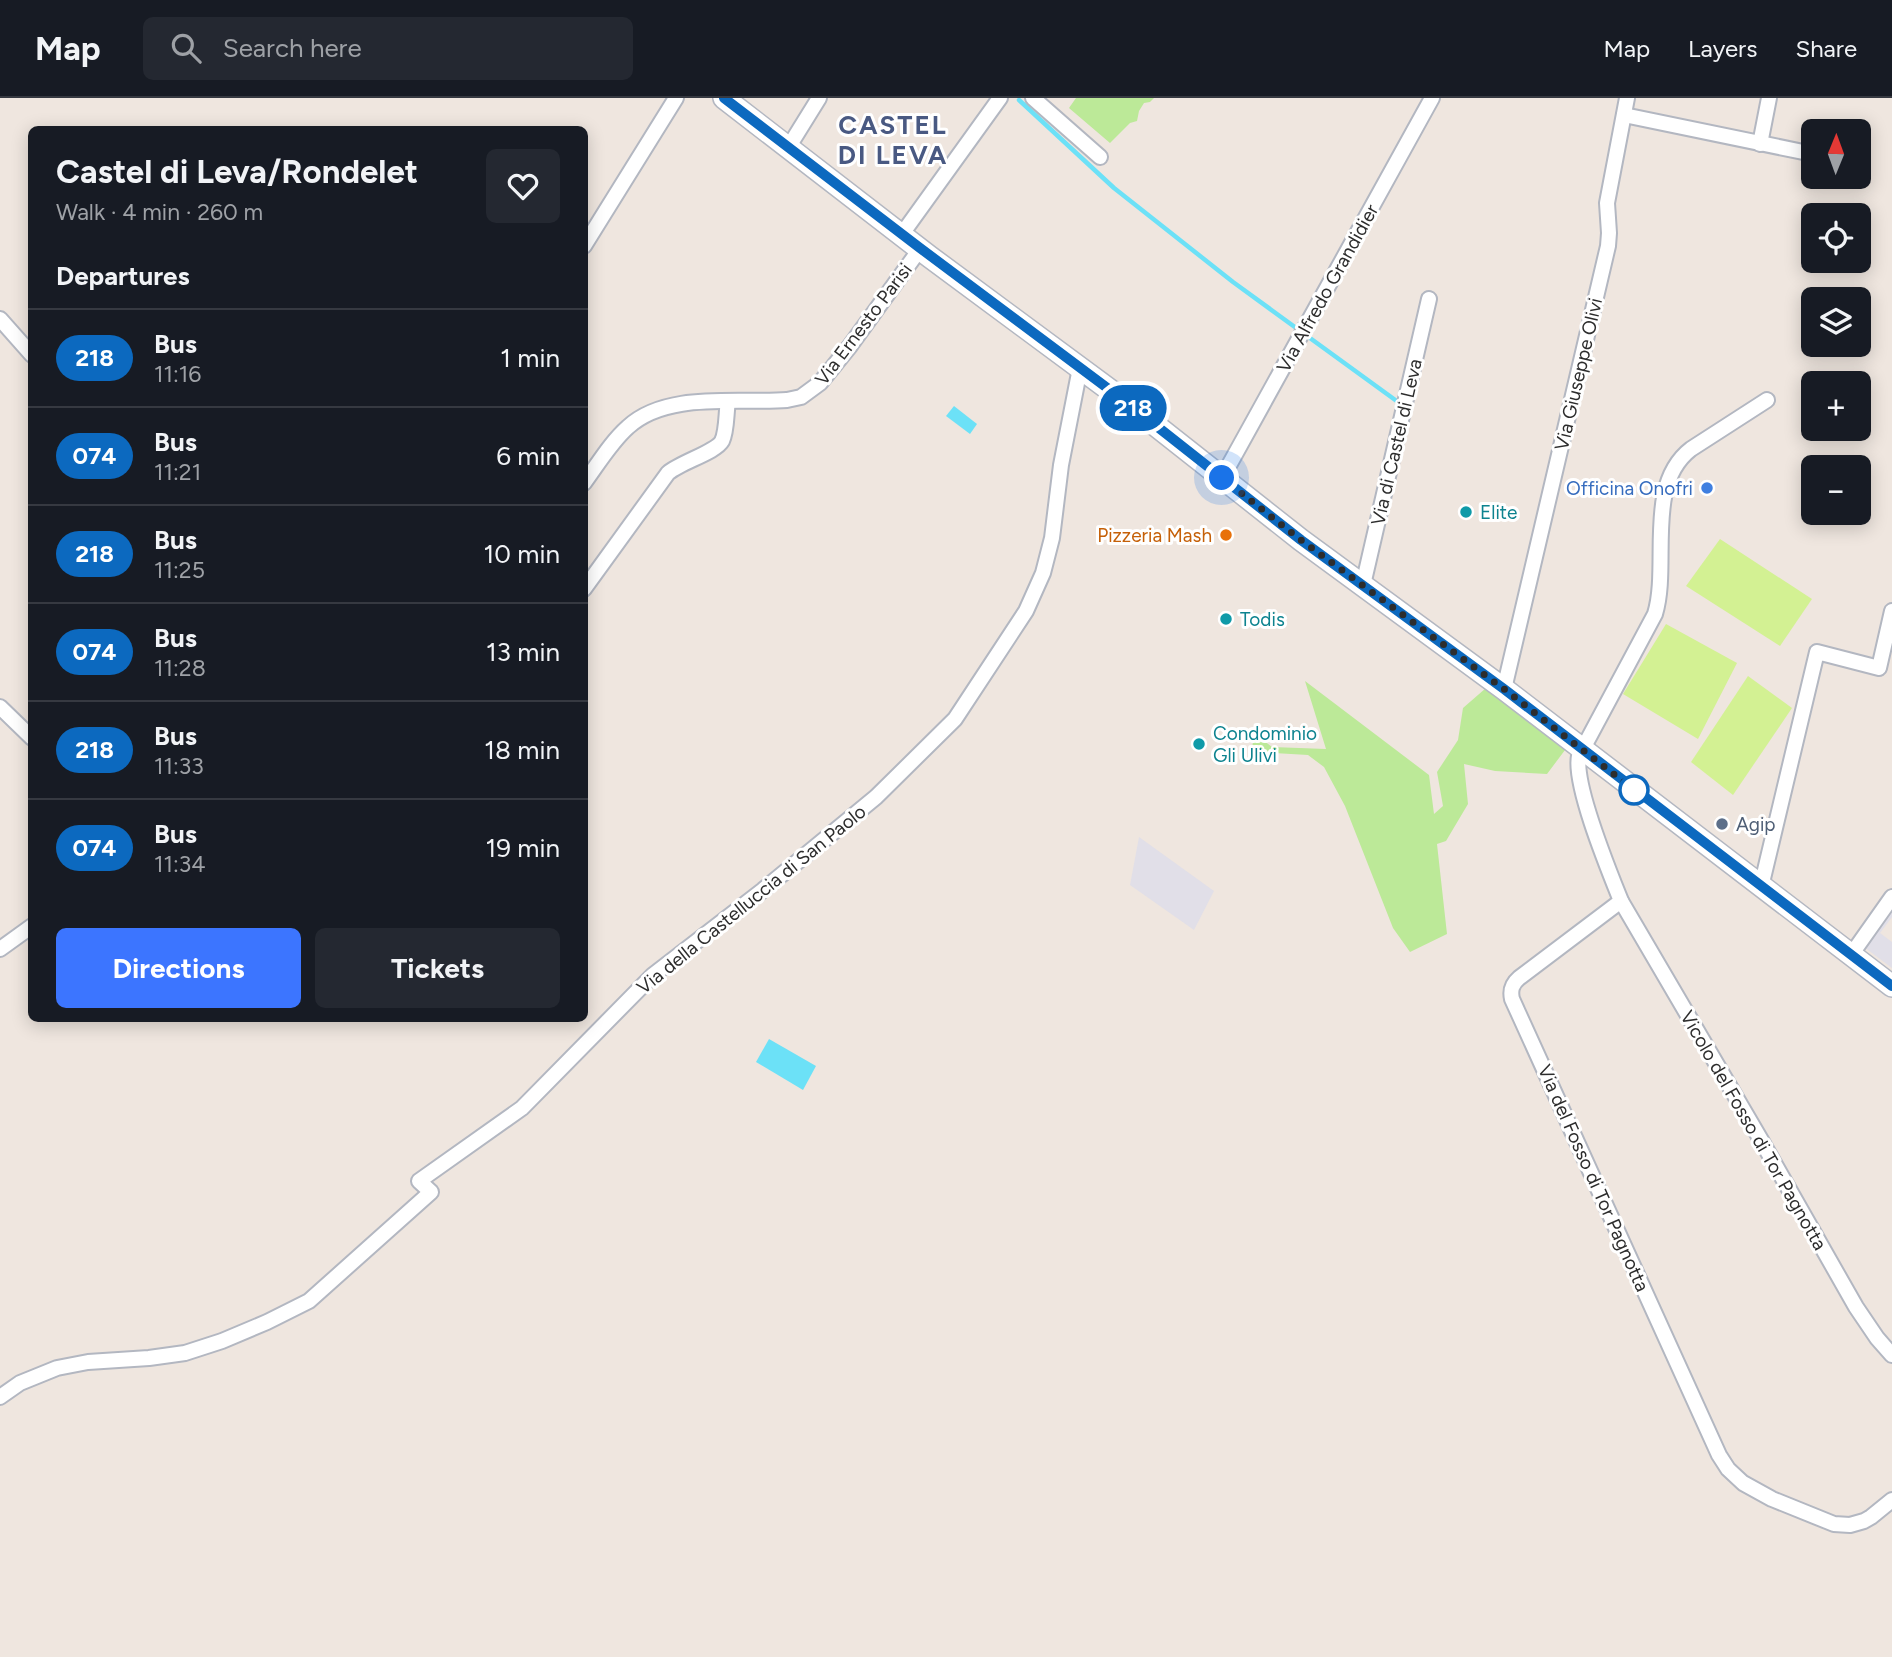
<!DOCTYPE html>
<meta charset="utf-8">
<style>
:root{--surface:#171b24;--page:#242831;--text:#f1f3f6;--muted:#9ea1a6;--line:#363941;--accent:#3c75ff}
body{margin:0;font-family:Figtree,sans-serif;background:var(--page);color:var(--text);height:100vh;display:flex;flex-direction:column;font-size:26px;white-space:nowrap}
*{box-sizing:border-box;margin:0}
p{font-size:23px;color:var(--muted)}
.icon{flex:none;width:38px;height:38px;fill:none;stroke:currentColor;stroke-width:2;stroke-linecap:round;stroke-linejoin:round}
.map{position:relative;flex:1;overflow:hidden}
.drawer{position:absolute;left:28px;top:28px;width:560px;height:896px;display:flex;flex-direction:column;background:var(--surface);border-radius:10px;box-shadow:0 4px 18px #0003}
.drawer>*{flex:none}
.badge{padding:0 14px;border-radius:23px;font-size:24px;line-height:46px}
.needle{width:46px;rotate:1deg}
.fabs{position:absolute;left:1801px;top:21px;display:grid;gap:14px}
.fabs a{display:grid;place-items:center;width:70px;height:70px;border-radius:10px;background:var(--surface);box-shadow:0 4px 18px #0003;font-size:35px}
.you{position:absolute;width:35px;height:35px;margin:-18px;border:5px solid #fff;border-radius:50%;background:#1a73e8;box-shadow:0 0 0 10px #1a73e833}
.map>.badge{position:absolute;translate:-50% -50%;box-shadow:0 0 0 4px #fff}
h2{padding:0 28px;font-size:26px;line-height:63px}
.round{display:grid;place-items:center;flex:none;width:74px;height:74px;border-radius:10px;background:var(--page)}
.summary{display:flex;align-items:center;justify-content:space-between;height:119px;padding:0 28px}
h1{font-size:33px;font-weight:700;line-height:52px}
.primary-button{display:flex;gap:14px;margin-top:auto;padding:14px 28px}
.primary-button a{flex:1;height:80px;border-radius:10px;background:var(--accent);color:#fff;font-size:28px;font-weight:700;line-height:80px;text-align:center}
.primary-button a+a{background:var(--page);color:var(--text)}
ul{padding:0;list-style:none}
li{display:flex;align-items:center;gap:21px;height:98px;padding:0 28px;border-top:2px solid var(--line)}
li div{flex:1}
li b{display:block;font-size:26px}
li em{font-style:normal}
li .badge{min-width:77px;font-weight:700;text-align:center}
header{display:flex;align-items:center;gap:42px;box-sizing:border-box;height:98px;padding:0 35px;background:var(--surface);border-bottom:2px solid var(--line)}
header strong{font-size:33px}
nav{display:flex;gap:38px;margin-inline-start:auto;font-size:24px}
.search{width:490px;height:63px;background:var(--page);display:flex;align-items:center;gap:18px;box-sizing:border-box;padding:0 24px;border-radius:10px;color:var(--muted);font-size:26px}
.map>svg:first-child{display:block}
.industrial{fill:#e1dfe8}
.green{fill:#bce998}
.pitch{fill:#d3f193}
.water{fill:#6ce1f7}
.lines{fill:none;stroke-linecap:round;stroke-linejoin:round}
.stream{stroke:#6ce1f7;stroke-width:4.5}
.street-casing{stroke:#b3b7c1;stroke-width:18}
.secondary-casing{stroke:#b3b7c1;stroke-width:24}
.street{stroke:#fff;stroke-width:14}
.secondary{stroke:#fff;stroke-width:21}
.line-casing{stroke:#fff;stroke-width:16}
.line{stroke:#0c69bf;stroke-width:10}
.walk{stroke:#2d2d2d;stroke-width:7;stroke-dasharray:0 12.6}
.shop-dot{fill:#3f7fe0;stroke:#fff;stroke-width:2.5}
.culture-dot{fill:#0f9aa8;stroke:#fff;stroke-width:2.5}
.food-dot{fill:#e8710a;stroke:#fff;stroke-width:2.5}
.stop-dot{fill:#fff;stroke:#0c69bf;stroke-width:3.5}
.service-dot{fill:#5c6f8a;stroke:#fff;stroke-width:2.5}
.labels{text-anchor:middle;stroke-width:6;stroke-linejoin:round;paint-order:stroke}
.street-label{font-size:19px;fill:#2d2d2d;stroke:#fff}
.shop-label{font-size:19px;fill:#366cbe;stroke:#fff;text-anchor:end}
.culture-label{font-size:19px;fill:#0d838f;stroke:#fff;text-anchor:start}
.food-label{font-size:19px;fill:#c56008;stroke:#fff;text-anchor:end}
.service-label{font-size:19px;fill:#4e5e75;stroke:#fff;text-anchor:start}
.district-label{font-size:26px;font-weight:bold;letter-spacing:2px;fill:#495982;stroke:#fff}
</style>
<header>
<strong>Map</strong>
<div class="search"><svg class="icon" aria-label="search" viewBox="0 0 24 24"><circle cx="10" cy="10" r="6"/><path d="M15 15l6 6"/></svg>Search here</div>
<nav><a>Map</a><a>Layers</a><a>Share</a></nav>
</header>
<div class="map">
<svg width="1892" height="1559" viewBox="0 0 1892 1559">
<rect width="100%" height="100%" fill="#efe6df"/>
<g class="industrial">
<path d="M 1139,739 L 1214,793 L 1194,832 L 1130,787 Z"/>
<path d="M 1892,811 L 1892,819 L 1880,835 L 1892,844 L 1892,870 L 1864,849 Z"/>
</g>
<g class="green">
<path d="M 1076,0 L 1154,0 L 1150,4 L 1144,5 L 1139,13 L 1137,23 L 1130,25 L 1110,45 L 1069,10 Z"/>
<path d="M 1305,583 L 1429,677 L 1434,716 L 1443,708 L 1437,674 L 1458,642 L 1463,610 L 1486,590 L 1565,652 L 1547,676 L 1495,673 L 1464,666 L 1468,706 L 1446,743 L 1437,746 L 1447,836 L 1410,854 L 1393,830 L 1345,708 L 1324,669 L 1308,657 L 1274,655 L 1251,660 L 1254,635 L 1272,649 L 1326,651 Z"/>
</g>
<g class="pitch">
<path d="M 1720,441 L 1812,501 L 1780,548 L 1686,488 Z"/>
<path d="M 1666,526 L 1737,565 L 1698,641 L 1623,596 Z"/>
<path d="M 1748,578 L 1792,610 L 1733,697 L 1691,664 Z"/>
</g>
<g class="water">
<path d="M 954,308 L 977,326 L 970,336 L 946,318 Z"/>
<path d="M 769,941 L 816,968 L 803,992 L 756,964 Z"/>
</g>
<g class="lines">
<path class="stream" d="M 1019,2 L 1114,90 L 1233,184 L 1398,304"/>
<defs>
<g id="street">
<path d="M 1033,0 L 1100,59"/>
<path d="M 1624,17 L 1813,56"/>
<path d="M 1760,46 L 1769,0"/>
<path d="M 788,50 L 819,0"/>
<path d="M 1858,64 L 1860,65"/>
<path d="M 902,136 L 1000,0"/>
<path d="M 584,148 L 676,0"/>
<path d="M 0,221 L 32,257"/>
<path d="M 1767,302 L 1691,351 C 1644,387 1670,467 1655,516 L 1579,658 C 1573,686 1609,773 1621,803 L 1519,880 C 1512,886 1510,892 1512,901 L 1719,1357 L 1728,1371 L 1743,1385 L 1772,1401 L 1834,1426 L 1850,1427 L 1864,1423 L 1871,1419 L 1892,1402"/>
<path d="M 1222,380 L 1432,0"/>
<path d="M 584,385 C 598,366 611,344 628,329 C 667,293 738,306 787,302 L 801,299 L 820,285 L 850,248 L 920,151"/>
<path d="M 1363,487 L 1429,201"/>
<path d="M 584,491 L 668,375 C 681,364 716,354 722,343 C 727,333 726,315 728,303"/>
<path d="M 1504,591 L 1608,148 L 1609,135 L 1607,105 L 1627,0"/>
<path d="M 0,609 L 32,640"/>
<path d="M 1761,789 L 1817,554 L 1879,570 L 1892,513"/>
<path d="M 1621,803 L 1761,1042 L 1856,1209 L 1877,1240 L 1892,1257"/>
<path d="M 0,851 L 32,828"/>
<path d="M 1851,857 L 1892,799"/>
<path d="M 0,1299 L 20,1285 L 57,1270 L 88,1264 L 149,1260 L 185,1255 L 222,1243 L 267,1224 L 309,1203 L 431,1094 L 419,1083 L 522,1010 L 653,877 L 763,792 L 876,699 L 955,621 L 1026,513 L 1043,475 L 1052,440 L 1061,367 L 1080,270"/>
</g>
<path id="secondary" d="M 724,0 L 930,159 L 1126,304 L 1301,442 L 1504,591 L 1892,888"/>
</defs>
<use href="#street" class="street-casing"/>
<use href="#secondary" class="secondary-casing"/>
<use href="#street" class="street"/>
<use href="#secondary" class="secondary"/>
</g>
<g class="lines">
<defs>
<path id="line" d="M 724,0 L 920,150 L 1126,304 L 1301,442 L 1504,591 L 1892,888"/>
</defs>
<use href="#line" class="line-casing"/>
<use href="#line" class="line"/>
<path class="walk" d="M 1222,380 L 1301,442 L 1504,591 L 1642,698 L 1634,692"/>
</g>
<circle class="shop-dot" cx="1707" cy="390" r="7"/>
<g class="culture-dot">
<circle cx="1466" cy="414" r="7"/>
<circle cx="1226" cy="521" r="7"/>
<circle cx="1199" cy="646" r="7"/>
</g>
<circle class="food-dot" cx="1226" cy="437" r="7"/>
<circle class="stop-dot" cx="1634" cy="692" r="14"/>
<circle class="service-dot" cx="1722" cy="726" r="7"/>
<g class="labels">
<g class="street-label">
<text transform="translate(1327 190) rotate(-61)" y="7">Via Alfredo Grandidier</text>
<text transform="translate(863 226) rotate(-53)" y="7">Via Ernesto Parisi</text>
<text transform="translate(1578 276) rotate(-77)" y="7">Via Giuseppe Olivi</text>
<text transform="translate(1396 344) rotate(-77)" y="7">Via di Castel di Leva</text>
<text transform="translate(751 801) rotate(-39)" y="7">Via della Castelluccia di San Paolo</text>
<text transform="translate(1754 1032) rotate(60)" y="7">Vicolo del Fosso di Tor Pagnotta</text>
<text transform="translate(1594 1080) rotate(66)" y="7">Via del Fosso di Tor Pagnotta</text>
</g>
<g class="shop-label">
<text x="1693" y="397">Officina Onofri</text>
</g>
<g class="culture-label">
<text x="1480" y="421">Elite</text>
<text x="1240" y="528">Todis</text>
<text x="1213" y="642">Condominio<tspan x="1213" dy="22">Gli Ulivi</tspan></text>
</g>
<g class="food-label">
<text x="1212" y="444">Pizzeria Mash</text>
</g>
<g class="service-label">
<text x="1736" y="733">Agip</text>
</g>
<g class="district-label">
<text x="893" y="36">CASTEL<tspan x="893" dy="30">DI LEVA</tspan></text>
</g>
</g>
</svg>
<div class="fabs">
<a><svg class="needle" viewBox="-14 -14 28 28"><path d="M0-13l5 13h-10z" fill="#e53935"/><path d="M0 13l5-13h-10z" fill="#9ea1a6"/></svg></a>
<a><svg class="icon" aria-label="locate" viewBox="0 0 24 24"><circle cx="12" cy="12" r="6"/><path d="M12 2v4M12 18v4M2 12h4M18 12h4"/></svg></a>
<a><svg class="icon" aria-label="layers" viewBox="0 0 24 24"><path d="M12 4l9 5-9 5-9-5zM3 14l9 5 9-5"/></svg></a>
<a>+</a>
<a>−</a>
</div>
<div class="you" style="left:1222px;top:380px"></div>
<b class="badge" style="left:1133px;top:310px;background:#0c69bf;color:#fff">218</b>
<section class="drawer">
<div class="summary"><div><h1>Castel di Leva/Rondelet</h1><p>Walk · 4 min · 260 m</p></div><a class="round"><svg class="icon" aria-label="heart" viewBox="0 0 24 24"><path d="M12 20l-8-8c-3-5 5-10 8-4 3-6 11-1 8 4z"/></svg></a></div>
<h2>Departures</h2>
<ul>
<li><span class="badge" style="background:#0c69bf;color:#fff">218</span><div><b>Bus</b><p>11:16</p></div><em>1 min</em></li>
<li><span class="badge" style="background:#0c69bf;color:#fff">074</span><div><b>Bus</b><p>11:21</p></div><em>6 min</em></li>
<li><span class="badge" style="background:#0c69bf;color:#fff">218</span><div><b>Bus</b><p>11:25</p></div><em>10 min</em></li>
<li><span class="badge" style="background:#0c69bf;color:#fff">074</span><div><b>Bus</b><p>11:28</p></div><em>13 min</em></li>
<li><span class="badge" style="background:#0c69bf;color:#fff">218</span><div><b>Bus</b><p>11:33</p></div><em>18 min</em></li>
<li><span class="badge" style="background:#0c69bf;color:#fff">074</span><div><b>Bus</b><p>11:34</p></div><em>19 min</em></li>
</ul>
<div class="primary-button"><a>Directions</a><a>Tickets</a></div>
</section>
</div>
